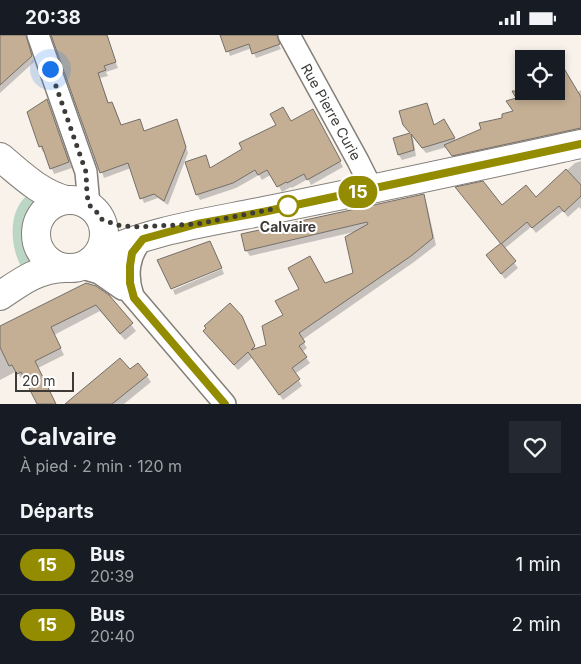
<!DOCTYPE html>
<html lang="fr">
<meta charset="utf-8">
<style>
:root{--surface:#171b24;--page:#242831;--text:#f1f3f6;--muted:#9ea1a6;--line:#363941}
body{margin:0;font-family:Inter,sans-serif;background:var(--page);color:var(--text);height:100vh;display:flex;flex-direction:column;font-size:19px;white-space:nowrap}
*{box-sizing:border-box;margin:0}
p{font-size:16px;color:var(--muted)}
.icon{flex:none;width:28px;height:28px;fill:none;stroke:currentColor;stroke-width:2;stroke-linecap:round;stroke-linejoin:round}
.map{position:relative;height:369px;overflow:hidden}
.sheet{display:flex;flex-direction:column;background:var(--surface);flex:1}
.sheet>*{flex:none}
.badge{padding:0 10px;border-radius:16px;font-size:18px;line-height:32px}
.controls{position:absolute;left:515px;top:15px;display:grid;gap:10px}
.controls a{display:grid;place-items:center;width:50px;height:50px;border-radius:0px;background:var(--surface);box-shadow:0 2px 8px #0003;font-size:25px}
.scale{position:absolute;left:15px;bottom:12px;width:59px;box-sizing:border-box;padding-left:5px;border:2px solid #3d3b38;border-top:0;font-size:14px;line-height:18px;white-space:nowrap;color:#3d3b38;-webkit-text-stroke:4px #fff;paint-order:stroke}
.you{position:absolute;width:25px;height:25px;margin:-12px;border:4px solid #fff;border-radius:50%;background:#1a73e8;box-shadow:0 0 0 8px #1a73e833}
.map>.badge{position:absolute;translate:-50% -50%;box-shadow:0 0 0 2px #fff}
h2{padding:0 20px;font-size:19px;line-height:45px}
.round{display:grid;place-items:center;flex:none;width:52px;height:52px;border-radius:0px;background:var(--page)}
.head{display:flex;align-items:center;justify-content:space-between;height:85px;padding:0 20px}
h1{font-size:24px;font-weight:700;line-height:38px}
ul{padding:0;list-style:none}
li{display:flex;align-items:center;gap:15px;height:60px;padding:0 20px;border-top:1px solid var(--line)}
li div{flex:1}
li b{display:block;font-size:19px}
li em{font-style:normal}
li .badge{min-width:55px;font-weight:700;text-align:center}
.status{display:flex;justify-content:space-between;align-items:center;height:35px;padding:0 25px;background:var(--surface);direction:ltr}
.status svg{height:14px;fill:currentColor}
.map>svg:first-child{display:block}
.green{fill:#bcd6c6}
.shadow{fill:#0003}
.building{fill:#c5af94;stroke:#746f69}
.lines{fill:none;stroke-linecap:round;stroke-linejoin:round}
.minor-casing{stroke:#847f79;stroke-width:24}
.tertiary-casing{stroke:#847f79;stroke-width:30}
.minor{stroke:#fff;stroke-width:21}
.tertiary{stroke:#fff;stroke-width:28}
.line-casing{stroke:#fff;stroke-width:11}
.line{stroke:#938b00;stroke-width:8}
.walk{stroke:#3d3b38;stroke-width:5;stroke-dasharray:0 9}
.stop-dot{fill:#fff;stroke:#938b00;stroke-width:2.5}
.labels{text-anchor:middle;stroke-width:4;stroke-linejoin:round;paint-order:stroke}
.street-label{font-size:14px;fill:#3d3b38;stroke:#fff}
.stop-label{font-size:14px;font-weight:bold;fill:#3d3b38;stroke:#fff}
</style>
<div class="status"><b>20:38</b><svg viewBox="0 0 49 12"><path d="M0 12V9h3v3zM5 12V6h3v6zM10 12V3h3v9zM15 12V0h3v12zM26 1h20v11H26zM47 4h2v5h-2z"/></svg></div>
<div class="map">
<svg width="581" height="369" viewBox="0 0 581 369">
<rect width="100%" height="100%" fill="#f8f2eb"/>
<path class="green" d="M 32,157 L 39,166 C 29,182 21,191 26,212 C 28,217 31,222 32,227 L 22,233 C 9,211 7,171 32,157 Z"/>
<g class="shadow">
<path d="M 0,0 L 30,0 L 28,4 L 34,27 L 0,58 Z"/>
<path d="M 52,0 L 105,0 L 118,33 L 106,37 L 108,41 L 100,43 L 109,69 L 112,68 L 115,73 L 122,92 L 139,86 L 145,97 L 176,85 L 188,118 L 168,170 L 158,163 L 144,168 L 131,133 L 104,143 Z"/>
<path d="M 222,0 L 274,0 L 281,14 L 256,23 L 252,13 L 230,21 Z"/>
<path d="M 524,53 L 524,56 L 577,58 L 581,55 L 581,99 L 456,126 L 447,112 L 426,118 L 412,101 L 411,93 L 427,70 L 434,91 L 444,86 L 456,106 L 504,84 L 515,77 L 518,63 L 515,58 Z"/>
<path d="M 47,66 L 72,133 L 54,139 L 45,116 L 43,117 L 40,111 Z"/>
<path d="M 313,76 L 343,132 L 311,150 L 308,144 L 292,153 L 291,152 L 282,157 L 272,139 L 262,145 L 259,140 L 236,153 L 200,165 L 197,159 L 205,122 L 210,134 Z"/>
<path d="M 410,100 L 413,103 L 416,121 L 402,125 L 399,120 Z"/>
<path d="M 581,126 L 581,174 L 579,172 L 568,182 L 563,176 L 536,198 L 531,192 L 504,214 L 518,233 L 505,244 L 491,226 L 502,209 L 457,153 L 502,172 L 536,163 L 575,128 Z"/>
<path d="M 423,160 L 426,166 L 436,210 L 414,227 L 302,305 L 307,313 L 302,317 L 310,328 L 295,339 L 302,351 L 283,365 L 253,322 L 238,335 L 208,302 L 205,297 L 245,288 L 256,315 L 267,311 L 324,250 L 355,239 L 354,197 L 250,221 L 246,215 Z"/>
<path d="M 222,234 L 224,239 L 175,260 L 173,255 Z"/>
<path d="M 109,261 L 136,296 L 125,305 L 100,276 L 54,300 L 64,320 L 38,333 L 55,369 L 39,369 L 26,343 L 22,345 L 17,336 L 0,345 L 0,292 Z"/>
<path d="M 120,325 L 130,336 L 147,341 L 151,347 L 124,369 L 66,369 Z"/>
</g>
<g class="building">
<path d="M 0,0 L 26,0 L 32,21 L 0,50 Z"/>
<path d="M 51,0 L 107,0 L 116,27 L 104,31 L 106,35 L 98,38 L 108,68 L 112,67 L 121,90 L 140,84 L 144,96 L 177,84 L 186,112 L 164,166 L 154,159 L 140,164 L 128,128 L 100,138 Z"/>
<path d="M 220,0 L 277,0 L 280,9 L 252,19 L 249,9 L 226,17 Z"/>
<path d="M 556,20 L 581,62 L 581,93 L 452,121 L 444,110 L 481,94 L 479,88 L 502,83 L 502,79 L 513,76 L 506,66 L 516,63 L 512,56 L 556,56 Z"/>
<path d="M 47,64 L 69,127 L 50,134 L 42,111 L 39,112 L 27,77 Z"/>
<path d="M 427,68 L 434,90 L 444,84 L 455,103 L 422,113 L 411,99 L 414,115 L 398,120 L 393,103 L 410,98 L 403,90 L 399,76 Z"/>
<path d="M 283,72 L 291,86 L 313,74 L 341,126 L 307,145 L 304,139 L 287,148 L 286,147 L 277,152 L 267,135 L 258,140 L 255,135 L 233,148 L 196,160 L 185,127 L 206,120 L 210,133 L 242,114 L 239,108 L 276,90 L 270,79 Z"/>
<path d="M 566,134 L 581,150 L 581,161 L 564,177 L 559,171 L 532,193 L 527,187 L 501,209 L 455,152 L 483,146 L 502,170 L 526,150 L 536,162 Z"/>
<path d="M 424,159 L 433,203 L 411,221 L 299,298 L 305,307 L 299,311 L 307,322 L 292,333 L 300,344 L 279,360 L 248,317 L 234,330 L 203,296 L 206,293 L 204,291 L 230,268 L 242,281 L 255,311 L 251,315 L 266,310 L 262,291 L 283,280 L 275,266 L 299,254 L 288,233 L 310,221 L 325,248 L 353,238 L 345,202 L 368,189 L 367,187 L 245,216 L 241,199 Z"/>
<path d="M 210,206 L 222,233 L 171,254 L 157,225 Z"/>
<path d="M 501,208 L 516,226 L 501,239 L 486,220 Z"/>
<path d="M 86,248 L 96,251 L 109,260 L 133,288 L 120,299 L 96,270 L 51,292 L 61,313 L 35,326 L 56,369 L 37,369 L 21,337 L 17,339 L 12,330 L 9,331 L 0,312 L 0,291 Z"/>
<path d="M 120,323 L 130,334 L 138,328 L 148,340 L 112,369 L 65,369 Z"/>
</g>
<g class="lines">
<defs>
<g id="minor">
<path d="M 38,0 L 86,137 L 89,170"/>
<path d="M 289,0 L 358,126 L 372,154"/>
<path d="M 104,206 L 106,216 L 119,245 L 225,369"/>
<path d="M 79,232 L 99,238 L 122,254"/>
<path d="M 133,261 C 126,241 128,219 143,204"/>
</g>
<g id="tertiary">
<path d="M 0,122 C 21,139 39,158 66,165"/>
<circle cx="70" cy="199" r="34"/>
<path d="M 96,222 C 143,196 211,187 264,176 C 370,155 475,132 581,109"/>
<path d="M 0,261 C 22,246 37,234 65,233"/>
</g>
</defs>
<use href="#minor" class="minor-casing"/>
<use href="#tertiary" class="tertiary-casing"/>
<use href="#minor" class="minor"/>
<use href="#tertiary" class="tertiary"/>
</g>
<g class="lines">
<defs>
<path id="line" d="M 225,369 L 134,263 L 130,248 L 130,231 L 132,218 L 143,204 L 197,189 L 263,177 L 581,109"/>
</defs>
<use href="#line" class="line-casing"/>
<use href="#line" class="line"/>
<path class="walk" d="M 50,34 L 86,137 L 87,160 L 89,170 L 96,176 L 101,184 L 117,190 L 134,192 L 197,189 L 288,171"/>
</g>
<circle class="stop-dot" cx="288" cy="171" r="10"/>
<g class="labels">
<g class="street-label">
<text transform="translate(331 77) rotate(61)" y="5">Rue Pierre Curie</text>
</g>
<g class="stop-label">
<text x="288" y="197">Calvaire</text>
</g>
</g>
</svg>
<div class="controls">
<a><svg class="icon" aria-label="locate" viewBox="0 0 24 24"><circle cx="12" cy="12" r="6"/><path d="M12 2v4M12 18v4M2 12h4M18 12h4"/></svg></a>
</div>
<div class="scale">20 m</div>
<div class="you" style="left:50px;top:34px"></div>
<b class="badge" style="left:358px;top:157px;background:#938b00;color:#fff">15</b>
</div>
<section class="sheet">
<div class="head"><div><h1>Calvaire</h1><p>À pied · 2 min · 120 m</p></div><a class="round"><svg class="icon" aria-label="heart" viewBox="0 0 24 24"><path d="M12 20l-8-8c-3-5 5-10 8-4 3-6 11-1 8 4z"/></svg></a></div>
<h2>Départs</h2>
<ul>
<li><span class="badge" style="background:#938b00;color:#fff">15</span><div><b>Bus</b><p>20:39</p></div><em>1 min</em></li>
<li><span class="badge" style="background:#938b00;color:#fff">15</span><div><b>Bus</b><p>20:40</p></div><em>2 min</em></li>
</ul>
</section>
